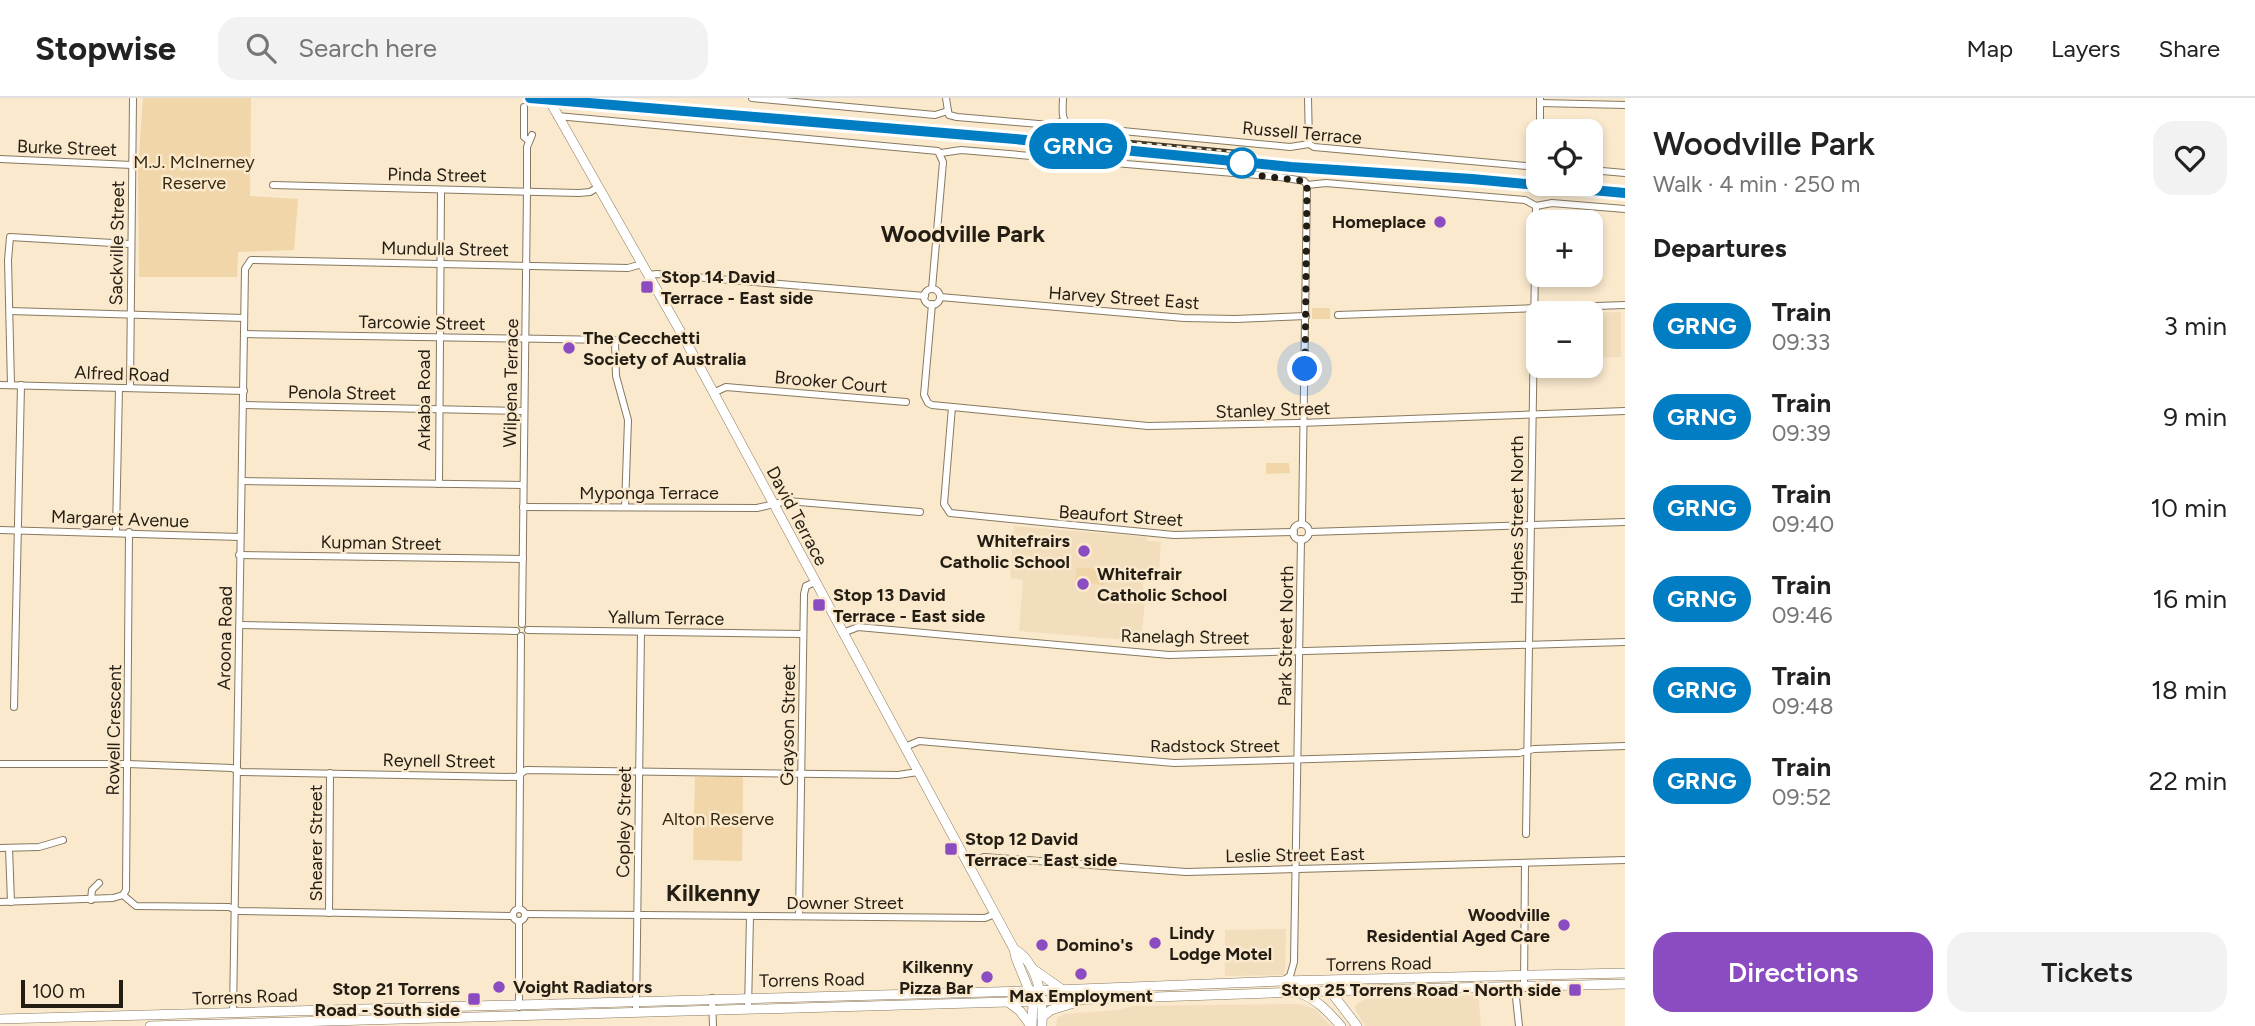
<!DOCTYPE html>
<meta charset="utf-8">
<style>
:root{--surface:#fff;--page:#f2f2f2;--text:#222;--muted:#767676;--line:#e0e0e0;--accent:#8b4cc2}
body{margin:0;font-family:Figtree,sans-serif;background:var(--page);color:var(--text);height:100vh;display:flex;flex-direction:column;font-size:26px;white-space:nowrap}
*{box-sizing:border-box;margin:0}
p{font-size:23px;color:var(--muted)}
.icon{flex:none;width:38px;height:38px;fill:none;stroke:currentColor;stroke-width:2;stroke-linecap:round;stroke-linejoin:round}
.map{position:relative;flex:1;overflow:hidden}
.details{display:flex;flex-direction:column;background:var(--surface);width:630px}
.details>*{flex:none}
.badge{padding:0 14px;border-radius:23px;font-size:24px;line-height:46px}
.fabs{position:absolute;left:1526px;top:21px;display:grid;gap:14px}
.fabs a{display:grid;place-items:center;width:77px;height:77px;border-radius:14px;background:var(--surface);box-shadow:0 4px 10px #0003;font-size:35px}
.scale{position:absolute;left:21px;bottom:18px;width:102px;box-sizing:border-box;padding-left:7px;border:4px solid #231d13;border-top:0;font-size:19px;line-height:24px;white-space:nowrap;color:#231d13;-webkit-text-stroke:5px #fae9cd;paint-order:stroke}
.you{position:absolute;width:35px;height:35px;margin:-18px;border:5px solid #fff;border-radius:50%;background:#1a73e8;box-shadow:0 0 0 10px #1a73e833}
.map>.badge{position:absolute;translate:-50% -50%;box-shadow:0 0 0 4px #fff}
h2{padding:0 28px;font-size:26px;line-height:63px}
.round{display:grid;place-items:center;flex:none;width:74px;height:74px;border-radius:21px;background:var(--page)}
.head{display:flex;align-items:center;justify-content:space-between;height:119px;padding:0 28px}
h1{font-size:33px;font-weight:600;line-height:52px}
.primary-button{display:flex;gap:14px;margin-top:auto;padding:14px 28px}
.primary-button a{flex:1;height:80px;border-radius:21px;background:var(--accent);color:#fff;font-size:28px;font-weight:600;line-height:80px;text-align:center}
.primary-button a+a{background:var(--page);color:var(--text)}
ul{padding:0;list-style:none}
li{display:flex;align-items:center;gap:21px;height:91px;padding:0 28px}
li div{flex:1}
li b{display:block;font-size:26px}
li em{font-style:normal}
li .badge{min-width:77px;font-weight:700;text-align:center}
header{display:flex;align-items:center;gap:42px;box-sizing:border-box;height:98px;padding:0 35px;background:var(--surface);border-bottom:2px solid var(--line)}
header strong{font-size:33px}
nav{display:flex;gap:38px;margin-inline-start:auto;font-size:24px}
.search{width:490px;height:63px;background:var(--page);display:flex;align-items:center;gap:18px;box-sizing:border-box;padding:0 24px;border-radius:21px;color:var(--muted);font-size:26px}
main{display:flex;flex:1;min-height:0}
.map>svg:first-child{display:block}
.built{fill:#f2debc}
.green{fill:#f0d6a8}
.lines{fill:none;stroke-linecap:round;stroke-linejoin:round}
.street-casing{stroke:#87795f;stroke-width:8}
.secondary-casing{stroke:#87795f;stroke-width:10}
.street{stroke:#fff;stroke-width:6}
.secondary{stroke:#fff;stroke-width:9}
.rail-casing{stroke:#3f382b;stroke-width:4.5}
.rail{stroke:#fae9cd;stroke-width:2;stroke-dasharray:5;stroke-linecap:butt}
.line-casing{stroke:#fff;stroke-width:16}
.line{stroke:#007dc3;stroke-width:10}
.walk{stroke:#231d13;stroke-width:7;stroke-dasharray:0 12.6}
.stop-dot{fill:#fff;stroke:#007dc3;stroke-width:3.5}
.poi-dot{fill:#8b4cc2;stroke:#fae9cd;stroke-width:2.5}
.labels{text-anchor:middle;stroke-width:5;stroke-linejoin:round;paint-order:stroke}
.street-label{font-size:18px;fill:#231d13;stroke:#fae9cd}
.park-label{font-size:18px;fill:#382a0f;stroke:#fae9cd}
.poi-label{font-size:18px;font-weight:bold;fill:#231d13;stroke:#fae9cd;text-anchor:start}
.district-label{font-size:24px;font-weight:bold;fill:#231d13;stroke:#fae9cd}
</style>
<header>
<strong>Stopwise</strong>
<div class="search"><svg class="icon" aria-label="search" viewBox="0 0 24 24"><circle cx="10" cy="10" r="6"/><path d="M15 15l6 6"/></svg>Search here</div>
<nav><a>Map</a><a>Layers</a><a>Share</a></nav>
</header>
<main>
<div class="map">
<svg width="1625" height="928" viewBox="0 0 1625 928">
<rect width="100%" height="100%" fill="#fae9cd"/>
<g class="built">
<path d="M 1621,214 L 1621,259 L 1592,260 L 1591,215 L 1561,215 Z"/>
<path d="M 1014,428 L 1147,439 L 1147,443 L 1161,444 L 1159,474 L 1144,474 L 1143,492 L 1145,502 L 1141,543 L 1019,533 L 1023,482 L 1010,480 Z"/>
<path d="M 1286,831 L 1285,872 L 1283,877 L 1225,878 L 1225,832 Z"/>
<path d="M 1478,897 L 1481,928 L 1365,928 L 1356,913 L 1355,909 L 1358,905 L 1366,901 Z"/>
<path d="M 1300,906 L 1315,911 L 1331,928 L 1056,928 L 1057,920 L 1064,916 L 1118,912 L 1133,908 Z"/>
</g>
<g class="green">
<path d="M 143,0 L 251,0 L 250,98 L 298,101 L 294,152 L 238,154 L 237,179 L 139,179 L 138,73 Z"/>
<rect x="1312" y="210" width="18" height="11"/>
<path d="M 1266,365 L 1289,365 L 1290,375 L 1266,376 Z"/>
<path d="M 1077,469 L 1106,472 L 1104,487 L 1075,484 Z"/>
<path d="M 695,679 L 743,679 L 742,763 L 693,762 Z"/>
</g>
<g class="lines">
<defs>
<g id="street">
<path d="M 752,0 L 935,17 L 948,13"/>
<path d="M 946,0 L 948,13"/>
<path d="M 1063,0 C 1063,10 1060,22 1070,28 L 1290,49 L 1309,46 L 1314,49 L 1527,68 L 1538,64"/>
<path d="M 1308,0 L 1309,46"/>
<path d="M 1540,5 L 1625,7"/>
<path d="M 524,9 L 524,39 L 529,43"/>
<path d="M 948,13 L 949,17 L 957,19 L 1050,27 L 1064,23"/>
<path d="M 557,18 L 938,53 L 943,64 L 932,191"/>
<path d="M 1540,33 L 1540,0"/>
<path d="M 941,55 L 961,52 L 1280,79 L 1304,83 L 1307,87 L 1326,85 L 1525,102 L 1536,108"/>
<path d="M 0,61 L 132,67"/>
<path d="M 1591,72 L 1625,75"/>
<path d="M 273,87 L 579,95 L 590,94 L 598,89"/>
<path d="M 1536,108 L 1552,105 L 1625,111"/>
<path d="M 648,177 L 657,176 L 925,198"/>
<circle cx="932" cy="199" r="8"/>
<path d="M 940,199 L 1184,220 L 1235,221 L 1306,218"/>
<path d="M 932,206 L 924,297 L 928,305 L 932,307 L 1148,328 L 1299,325 L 1625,313"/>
<path d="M 10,213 L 244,220"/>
<path d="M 1338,217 L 1625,207"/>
<path d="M 244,236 L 668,243 L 683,238"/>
<path d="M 615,243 L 616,278 L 628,322 L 625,409"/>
<path d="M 0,287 L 244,293"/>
<path d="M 11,287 L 8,162 L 10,139 L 130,146"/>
<path d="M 130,290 L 133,0"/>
<path d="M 713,295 L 726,289 L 906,304"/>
<path d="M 244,307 L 524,313"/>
<path d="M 952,309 L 944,406 L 950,415 L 1174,437 L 1294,434"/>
<path d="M 242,383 L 523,387"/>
<path d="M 439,386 L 441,92"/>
<path d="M 523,409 L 757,410 L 787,403 L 920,414"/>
<path d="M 1302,426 L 1307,87"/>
<circle cx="1301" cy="434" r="8"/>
<path d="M 0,432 L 240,439"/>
<path d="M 116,434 L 119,290"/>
<path d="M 1309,434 L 1625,424"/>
<path d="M 239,457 L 523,461"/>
<path d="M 522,526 L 527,93 L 527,49 L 532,37"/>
<path d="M 240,527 L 516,533"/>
<path d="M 528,532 L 803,536"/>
<path d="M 843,535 L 858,529 L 1169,557 L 1625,544"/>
<path d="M 14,609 L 21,287"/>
<path d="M 905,649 L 919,643 L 1174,665 L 1519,655 L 1534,651 L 1625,648"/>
<path d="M 0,666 L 128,666 L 232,670 L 241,674 L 516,679 L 526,672 L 898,677 L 918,674"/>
<path d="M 1526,736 L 1536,108"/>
<path d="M 0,750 L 39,749 L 63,742"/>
<path d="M 9,750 L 11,804"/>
<path d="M 968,765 L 984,759 L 1186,774 L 1625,762"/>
<path d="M 123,797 L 136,808 L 229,809 L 239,813 L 513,818"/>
<path d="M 91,802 L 92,792 L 99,785"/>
<path d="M 0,804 L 113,800 L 123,797 L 126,792 L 129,434"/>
<circle cx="519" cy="817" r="6"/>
<path d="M 519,811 L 521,538"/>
<path d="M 329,815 L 330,675"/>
<path d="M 525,816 L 985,820 L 995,816"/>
<path d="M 799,818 L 804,496 L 806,488 L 815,484"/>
<path d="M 1284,882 L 1290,878 L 1294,864 L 1301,441"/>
<path d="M 1515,890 L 1519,928"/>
<path d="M 1524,890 L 1525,765"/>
<path d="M 712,900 L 713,928"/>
<path d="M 519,909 L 519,824"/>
<path d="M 748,912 L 750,818"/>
<path d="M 233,915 L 245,171 L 251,162 L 628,170 L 642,166"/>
<path d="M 636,915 L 641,534"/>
</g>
<g id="secondary">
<path d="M 548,0 L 683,238 L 1014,851 L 1016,860 L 1033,902 L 1032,928"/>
<path d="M 1014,851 C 1039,865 1043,902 1042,928"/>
<path d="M 1033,871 L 1060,890"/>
<path d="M 1328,890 L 1357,928"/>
<path d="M 1302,896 C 1319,903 1329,915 1341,928"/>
<path d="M 1008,904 L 1020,913 L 1031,928"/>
<path d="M 1042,919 L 1051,912 L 1077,904"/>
<path d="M 0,921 L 1029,893 L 1282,883 L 1625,875"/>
<path d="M 150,928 L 1008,904 L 1360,892 L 1625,886"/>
</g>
</defs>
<use href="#street" class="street-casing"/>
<use href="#secondary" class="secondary-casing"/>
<use href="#street" class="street"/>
<use href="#secondary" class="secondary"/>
<defs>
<g id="rail">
<path d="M 530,0 L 1015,41 L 1291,69 L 1472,81 L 1625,95"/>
<path d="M 1097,41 L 1236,54"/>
</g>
</defs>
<use href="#rail" class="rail-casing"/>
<use href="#rail" class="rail"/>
</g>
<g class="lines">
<defs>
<path id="line" d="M 530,0 L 1015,41 L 1291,69 L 1472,81 L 1625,95"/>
</defs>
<use href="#line" class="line-casing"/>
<use href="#line" class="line"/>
<path class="walk" d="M 1242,65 L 1254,77 L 1304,83 L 1307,87 L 1305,271"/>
</g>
<circle class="stop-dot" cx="1242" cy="65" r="14"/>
<g class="poi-dot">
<circle cx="1440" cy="124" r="7"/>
<rect x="640" y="182" width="14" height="14" rx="3.5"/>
<circle cx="569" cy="250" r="7"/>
<circle cx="1084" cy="453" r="7"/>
<circle cx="1083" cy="486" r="7"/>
<rect x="812" y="500" width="14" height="14" rx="3.5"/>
<rect x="944" y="744" width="14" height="14" rx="3.5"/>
<circle cx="1564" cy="827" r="7"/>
<circle cx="1155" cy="845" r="7"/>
<circle cx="1042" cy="847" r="7"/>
<circle cx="1081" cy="876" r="7"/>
<circle cx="987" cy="879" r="7"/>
<circle cx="499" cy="889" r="7"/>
<rect x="1568" y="885" width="14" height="14" rx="3.5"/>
<rect x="467" y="894" width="14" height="14" rx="3.5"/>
</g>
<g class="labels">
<g class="street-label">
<text transform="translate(1302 35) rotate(5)" y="6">Russell Terrace</text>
<text transform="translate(67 50) rotate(2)" y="6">Burke Street</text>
<text transform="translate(437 77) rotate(1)" y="6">Pinda Street</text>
<text transform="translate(117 145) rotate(-89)" y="6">Sackville Street</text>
<text transform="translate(445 151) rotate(1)" y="6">Mundulla Street</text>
<text transform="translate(1124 200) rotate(4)" y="6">Harvey Street East</text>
<text transform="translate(422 225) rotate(1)" y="6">Tarcowie Street</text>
<text transform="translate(122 276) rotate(2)" y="6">Alfred Road</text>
<text transform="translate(831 284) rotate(5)" y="6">Brooker Court</text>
<text transform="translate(511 285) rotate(-89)" y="6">Wilpena Terrace</text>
<text transform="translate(342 295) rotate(1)" y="6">Penola Street</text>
<text transform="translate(424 302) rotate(-90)" y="6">Arkaba Road</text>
<text transform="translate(1273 312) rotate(-2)" y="6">Stanley Street</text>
<text x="649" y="401">Myponga Terrace</text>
<text transform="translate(797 418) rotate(62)" y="6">David Terrace</text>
<text transform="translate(1121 418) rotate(4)" y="6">Beaufort Street</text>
<text transform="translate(120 421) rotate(2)" y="6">Margaret Avenue</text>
<text transform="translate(1517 422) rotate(-90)" y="6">Hughes Street North</text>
<text transform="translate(381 445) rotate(1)" y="6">Kupman Street</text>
<text transform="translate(666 520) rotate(1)" y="6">Yallum Terrace</text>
<text transform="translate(1286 538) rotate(-89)" y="6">Park Street North</text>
<text transform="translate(1185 539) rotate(1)" y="6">Ranelagh Street</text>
<text transform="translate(225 540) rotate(-89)" y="6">Aroona Road</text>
<text transform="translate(788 627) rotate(-89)" y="6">Grayson Street</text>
<text transform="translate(114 632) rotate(-89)" y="6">Rowell Crescent</text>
<text x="1215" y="654">Radstock Street</text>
<text transform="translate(439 663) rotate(1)" y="6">Reynell Street</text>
<text transform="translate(624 724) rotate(-89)" y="6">Copley Street</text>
<text transform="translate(316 745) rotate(-90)" y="6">Shearer Street</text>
<text transform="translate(1295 757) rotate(-1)" y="6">Leslie Street East</text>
<text x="845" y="811">Downer Street</text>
<text transform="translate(1379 866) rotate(-1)" y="6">Torrens Road</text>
<text transform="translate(812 882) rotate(-1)" y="6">Torrens Road</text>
<text transform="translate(245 899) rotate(-2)" y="6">Torrens Road</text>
</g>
<g class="park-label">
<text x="194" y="70">M.J. McInerney<tspan x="194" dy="21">Reserve</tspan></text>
<text x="718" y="727">Alton Reserve</text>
</g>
<g class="poi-label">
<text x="1426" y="130" text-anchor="end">Homeplace</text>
<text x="661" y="185">Stop 14 David<tspan x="661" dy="21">Terrace - East side</tspan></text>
<text x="583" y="246">The Cecchetti<tspan x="583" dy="21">Society of Australia</tspan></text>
<text x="1070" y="449" text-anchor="end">Whitefrairs<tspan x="1070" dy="21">Catholic School</tspan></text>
<text x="1097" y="482">Whitefrair<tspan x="1097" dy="21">Catholic School</tspan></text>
<text x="833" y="503">Stop 13 David<tspan x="833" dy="21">Terrace - East side</tspan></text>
<text x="965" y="747">Stop 12 David<tspan x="965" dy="21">Terrace - East side</tspan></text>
<text x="1550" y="823" text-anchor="end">Woodville<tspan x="1550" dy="21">Residential Aged Care</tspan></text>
<text x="1169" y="841">Lindy<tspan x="1169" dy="21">Lodge Motel</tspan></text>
<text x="1056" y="853">Domino's</text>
<text x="973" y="875" text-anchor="end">Kilkenny<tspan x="973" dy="21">Pizza Bar</tspan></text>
<text x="513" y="895">Voight Radiators</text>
<text x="460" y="897" text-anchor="end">Stop 21 Torrens<tspan x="460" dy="21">Road - South side</tspan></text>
<text x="1561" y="898" text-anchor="end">Stop 25 Torrens Road - North side</text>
<text x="1081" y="904" text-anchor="middle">Max Employment</text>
</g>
<g class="district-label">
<text x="963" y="144">Woodville Park</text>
<text x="713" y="803">Kilkenny</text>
</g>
</g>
</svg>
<div class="fabs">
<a><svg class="icon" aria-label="locate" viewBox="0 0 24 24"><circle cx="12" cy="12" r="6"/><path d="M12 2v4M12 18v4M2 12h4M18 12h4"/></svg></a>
<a>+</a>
<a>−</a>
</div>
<div class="scale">100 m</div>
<div class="you" style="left:1305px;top:271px"></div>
<b class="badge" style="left:1078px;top:48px;background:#007dc3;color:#fff">GRNG</b>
</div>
<section class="details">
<div class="head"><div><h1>Woodville Park</h1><p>Walk · 4 min · 250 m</p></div><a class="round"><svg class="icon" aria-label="heart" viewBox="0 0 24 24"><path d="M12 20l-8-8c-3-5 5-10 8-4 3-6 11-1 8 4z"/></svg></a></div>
<h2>Departures</h2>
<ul>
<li><span class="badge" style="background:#007dc3;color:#fff">GRNG</span><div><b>Train</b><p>09:33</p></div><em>3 min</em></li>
<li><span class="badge" style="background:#007dc3;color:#fff">GRNG</span><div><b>Train</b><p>09:39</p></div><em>9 min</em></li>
<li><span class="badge" style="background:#007dc3;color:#fff">GRNG</span><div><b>Train</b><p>09:40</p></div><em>10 min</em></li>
<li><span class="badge" style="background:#007dc3;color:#fff">GRNG</span><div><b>Train</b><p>09:46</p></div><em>16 min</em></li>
<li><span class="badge" style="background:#007dc3;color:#fff">GRNG</span><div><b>Train</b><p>09:48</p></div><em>18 min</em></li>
<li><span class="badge" style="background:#007dc3;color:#fff">GRNG</span><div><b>Train</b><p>09:52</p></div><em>22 min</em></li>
</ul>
<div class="primary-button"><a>Directions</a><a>Tickets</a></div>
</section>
</main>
